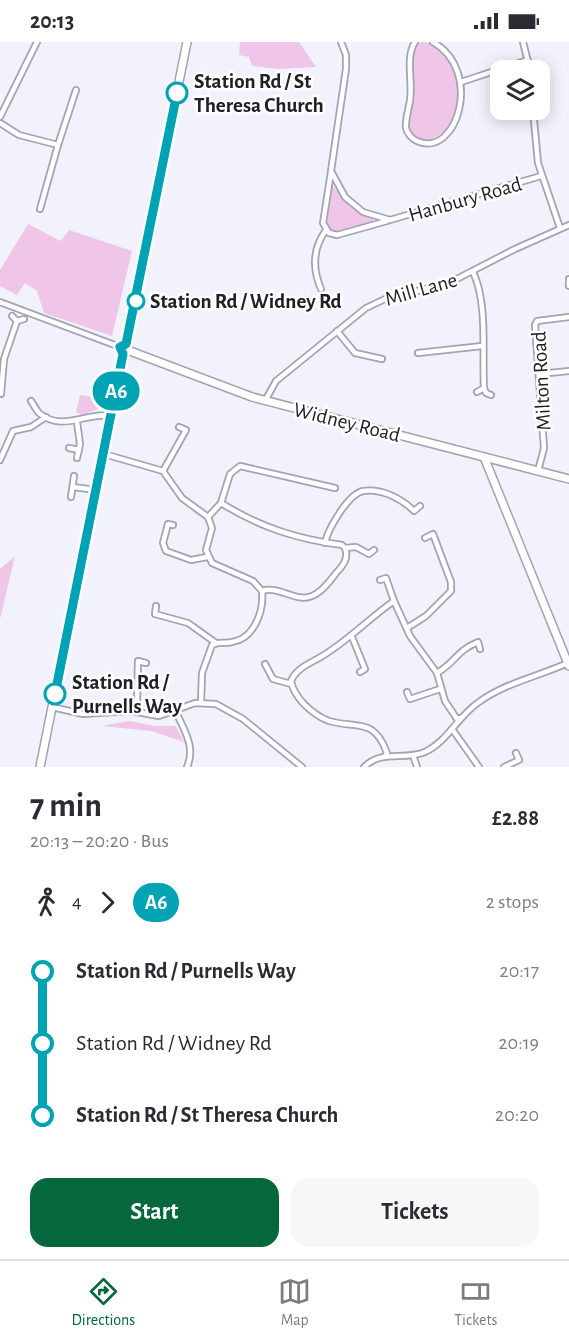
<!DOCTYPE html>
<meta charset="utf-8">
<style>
:root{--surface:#fff;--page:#f7f7f7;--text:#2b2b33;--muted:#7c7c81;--line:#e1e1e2;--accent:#05673b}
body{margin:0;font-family:"Alegreya Sans",sans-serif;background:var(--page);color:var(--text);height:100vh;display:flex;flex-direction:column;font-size:22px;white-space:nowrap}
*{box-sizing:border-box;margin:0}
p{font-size:20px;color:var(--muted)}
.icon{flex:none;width:33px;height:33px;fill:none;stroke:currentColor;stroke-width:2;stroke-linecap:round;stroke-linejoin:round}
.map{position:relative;height:725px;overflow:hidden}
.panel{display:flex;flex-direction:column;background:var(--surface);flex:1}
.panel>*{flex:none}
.badge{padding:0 12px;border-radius:20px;font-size:21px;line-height:39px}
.tools{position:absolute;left:490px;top:18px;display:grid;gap:12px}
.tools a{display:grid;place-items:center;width:60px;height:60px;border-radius:12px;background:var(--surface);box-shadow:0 3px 15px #0003;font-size:30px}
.map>.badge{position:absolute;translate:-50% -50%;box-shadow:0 0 0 3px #fff}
.legs{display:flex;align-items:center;gap:9px;height:66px;padding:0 30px;font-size:20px}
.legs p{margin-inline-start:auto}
.summary{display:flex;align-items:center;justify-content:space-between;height:102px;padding:0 30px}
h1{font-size:33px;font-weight:600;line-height:45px}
.button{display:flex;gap:12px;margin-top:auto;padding:12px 30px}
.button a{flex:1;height:69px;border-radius:18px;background:var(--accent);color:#fff;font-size:24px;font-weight:600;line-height:69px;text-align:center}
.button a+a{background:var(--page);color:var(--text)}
ul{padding:0 30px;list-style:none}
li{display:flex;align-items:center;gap:21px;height:72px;font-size:22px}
li i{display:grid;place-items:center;width:9px;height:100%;margin:0 8px;background:currentColor}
li i::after{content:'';width:15px;height:15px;margin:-8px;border:4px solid;border-radius:50%;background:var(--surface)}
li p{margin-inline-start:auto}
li:first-child i{background:linear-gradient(#0000 50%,currentColor 0)}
li:last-child i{background:linear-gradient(currentColor 50%,#0000 0)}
.status{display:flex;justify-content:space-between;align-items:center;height:42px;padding:0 30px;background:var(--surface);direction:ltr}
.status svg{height:16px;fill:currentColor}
.dock{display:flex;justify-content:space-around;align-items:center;height:84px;border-top:2px solid var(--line);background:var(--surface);font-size:16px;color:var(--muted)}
.dock a{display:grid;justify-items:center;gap:3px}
.dock .current{color:var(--accent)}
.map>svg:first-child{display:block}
.green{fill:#efc6e8}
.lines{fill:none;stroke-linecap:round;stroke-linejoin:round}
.street-casing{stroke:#a2a3b3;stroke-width:8}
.secondary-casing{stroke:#a2a3b3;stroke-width:10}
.street{stroke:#fff;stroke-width:4.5}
.secondary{stroke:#fff;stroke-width:7}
.line-1-casing{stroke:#fff;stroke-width:14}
.line-1{stroke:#00a3b4;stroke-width:9}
.stop-1-dot{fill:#fff;stroke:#00a3b4;stroke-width:3}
.labels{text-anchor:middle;stroke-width:5;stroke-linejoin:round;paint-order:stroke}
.stop-label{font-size:21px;font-weight:bold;fill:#202127;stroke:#fff;text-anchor:start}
.street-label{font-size:21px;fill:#202127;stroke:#fff}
</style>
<div class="status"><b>20:13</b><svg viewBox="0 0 49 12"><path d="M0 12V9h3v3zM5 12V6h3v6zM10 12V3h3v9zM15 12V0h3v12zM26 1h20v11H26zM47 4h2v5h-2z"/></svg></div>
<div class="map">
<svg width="569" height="725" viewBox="0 0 569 725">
<rect width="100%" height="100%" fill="#f1f2fc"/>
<g class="green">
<path d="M 240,0 L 299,0 L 316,25 L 278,27 L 252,24 L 249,15 L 239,13 Z"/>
<path d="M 422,0 C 471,3 472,98 420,99 L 409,87 L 414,37 L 411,11 L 417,2 Z"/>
<path d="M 332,143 L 352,166 L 373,177 L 373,181 L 338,191 L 330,190 L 325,182 Z"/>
<path d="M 28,182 L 61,199 L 69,188 L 132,209 L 112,294 L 44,271 L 37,249 L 25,241 L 17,253 L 0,244 L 0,228 Z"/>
<path d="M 80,353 L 110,358 L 101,366 L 82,373 L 76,370 Z"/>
<path d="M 15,514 L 0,577 L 0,527 Z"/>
<path d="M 129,679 L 155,684 L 176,684 L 184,700 L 151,689 L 102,684 Z"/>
</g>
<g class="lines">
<defs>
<g id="street">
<path d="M 341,0 L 346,13 L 346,27 L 331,129 L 345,155 L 363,170 L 390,178 L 541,134"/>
<path d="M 415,0 C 405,15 413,40 410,58 C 409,67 405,77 406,86 C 407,91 412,97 417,99 C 457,117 484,29 433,0"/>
<path d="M 523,0 L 530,28"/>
<path d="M 461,40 L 528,18"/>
<path d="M 533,68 L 538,121 L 560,186"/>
<path d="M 0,75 L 37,0"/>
<path d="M 0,81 L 19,93 L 58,103 L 76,48"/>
<path d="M 331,130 L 323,181 L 329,191 L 337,193 L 387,179"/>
<path d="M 40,167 L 58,103"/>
<path d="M 473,230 C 488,261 482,311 484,346 L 477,350"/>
<path d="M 569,237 L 569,244"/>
<path d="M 321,247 C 312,226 313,206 326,188"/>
<path d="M 0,260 L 120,305"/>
<path d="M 12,274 L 17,279 L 24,277"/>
<path d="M 337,289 L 355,311 L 382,317"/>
<path d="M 418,311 L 482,304"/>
<path d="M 539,332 L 569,329"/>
<path d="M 484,346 L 486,351 L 491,353"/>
<path d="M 1,352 L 4,317 L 17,279"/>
<path d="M 31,359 C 34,363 36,368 39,371 C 63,391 87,369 112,374"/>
<path d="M 265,359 L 276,339 L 366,266 L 385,257 L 449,241 L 515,207 L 569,183"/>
<path d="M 77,380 L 80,402 L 77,416"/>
<path d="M 69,406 L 79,408"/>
<path d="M 104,412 L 163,429 L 182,456 L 208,475 L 212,486 L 206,508 L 212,521 L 253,539 L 262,549 C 264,569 254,597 232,600 C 224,602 219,599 212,603 L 202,631 L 201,661"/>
<path d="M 0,418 L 13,389 L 31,385 L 46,375"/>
<path d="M 163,429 L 186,388 L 179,385"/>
<path d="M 538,429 L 544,406 L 535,283 L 537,279 L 569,275"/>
<path d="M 73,445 L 96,448"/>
<path d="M 71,455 L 74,434"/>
<path d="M 221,461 L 230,432 L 240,424 L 335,446"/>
<path d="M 208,475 L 221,461 C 260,485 296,497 342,503 L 345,506 L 356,505 L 369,512 L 374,508"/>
<path d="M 173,483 L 168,482 L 163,501 L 166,509 L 191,518 L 207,515"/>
<path d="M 325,501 C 328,487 348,452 363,449 C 382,446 402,457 414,469 L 420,464"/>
<path d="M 380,538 L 386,536 L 394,559"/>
<path d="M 262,549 C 279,543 296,561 312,554 C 322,550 330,539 336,531 C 343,524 349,516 345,506"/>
<path d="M 156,564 L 155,572 L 188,581 L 216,601"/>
<path d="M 407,586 L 426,574 L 451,549 L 451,540 L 433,492 L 425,496"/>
<path d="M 352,595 L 365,627 L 360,630"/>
<path d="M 265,622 L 273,637 L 291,642"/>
<path d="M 437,631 C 456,620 456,609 478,600 L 480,607"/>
<path d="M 407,650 L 410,657 L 440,647"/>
<path d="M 52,665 L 83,672 L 131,669 L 159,674 L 195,661 L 216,662 L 243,677 L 302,725"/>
<path d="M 131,669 L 137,661 L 138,619 L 146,621"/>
<path d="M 176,670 C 184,688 196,705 187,725"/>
<path d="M 452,687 L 479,725"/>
<path d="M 413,713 L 417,725"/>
<path d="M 385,714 L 387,711 C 374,675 357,687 329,679 C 313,673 294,656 291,639 C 296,627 308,622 319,616 C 347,600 368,577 394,559 L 410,594 L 437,631 L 445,659 L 457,677 L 461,676"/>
<path d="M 364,725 C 382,707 404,719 425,710 C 448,699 458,674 479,660 C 505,641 539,634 568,621"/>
<path d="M 504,725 L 519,718 L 516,711"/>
</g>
<g id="secondary">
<path d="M 126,302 L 187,0"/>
<path d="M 130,309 L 252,355 L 569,437"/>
<path d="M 484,415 L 569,624"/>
<path d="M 40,725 L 123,312"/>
</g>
</defs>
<use href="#street" class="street-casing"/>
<use href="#secondary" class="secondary-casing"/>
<use href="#street" class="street"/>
<use href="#secondary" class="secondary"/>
</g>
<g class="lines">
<defs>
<path id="line-1" d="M 55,652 L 123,312 L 120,305 L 126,302 L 177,51"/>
</defs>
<use href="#line-1" class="line-1-casing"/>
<use href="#line-1" class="line-1"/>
</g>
<g class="stop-1-dot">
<circle cx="177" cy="51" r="10"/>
<circle cx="136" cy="259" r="8"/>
<circle cx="55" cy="652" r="10"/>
</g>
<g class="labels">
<g class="stop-label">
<text x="194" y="46">Station Rd / St<tspan x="194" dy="24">Theresa Church</tspan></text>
<text x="150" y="266">Station Rd / Widney Rd</text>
<text x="72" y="647">Station Rd /<tspan x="72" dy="24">Purnells Way</tspan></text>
</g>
<g class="street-label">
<text transform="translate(465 157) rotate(-16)" y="7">Hanbury Road</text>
<text transform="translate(421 247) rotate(-16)" y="7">Mill Lane</text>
<text transform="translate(541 339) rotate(-93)" y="7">Milton Road</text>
<text transform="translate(347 380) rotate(14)" y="7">Widney Road</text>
</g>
</g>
</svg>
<div class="tools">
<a><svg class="icon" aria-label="layers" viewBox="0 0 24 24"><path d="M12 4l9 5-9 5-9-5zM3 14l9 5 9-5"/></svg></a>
</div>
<b class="badge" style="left:116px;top:349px;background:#00a3b4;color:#fff">A6</b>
</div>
<section class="panel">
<div class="summary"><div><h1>7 min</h1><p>20:13 – 20:20 · Bus</p></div><b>£2.88</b></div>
<div class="legs"><svg class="icon" aria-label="walk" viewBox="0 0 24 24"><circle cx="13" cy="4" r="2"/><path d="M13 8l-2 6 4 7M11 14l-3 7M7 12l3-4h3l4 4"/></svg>4<svg class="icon" aria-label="forward" viewBox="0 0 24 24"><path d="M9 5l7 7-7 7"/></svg><b class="badge" style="background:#00a3b4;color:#fff">A6</b><p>2 stops</p></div>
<ul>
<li><i style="color:#00a3b4"></i><b>Station Rd / Purnells Way</b><p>20:17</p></li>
<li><i style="color:#00a3b4"></i><span>Station Rd / Widney Rd</span><p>20:19</p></li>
<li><i style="color:#00a3b4"></i><b>Station Rd / St Theresa Church</b><p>20:20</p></li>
</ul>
<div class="button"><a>Start</a><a>Tickets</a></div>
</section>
<nav class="dock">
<a class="current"><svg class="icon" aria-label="directions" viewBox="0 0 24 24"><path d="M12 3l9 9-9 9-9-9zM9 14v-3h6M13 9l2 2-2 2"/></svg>Directions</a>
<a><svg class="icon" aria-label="map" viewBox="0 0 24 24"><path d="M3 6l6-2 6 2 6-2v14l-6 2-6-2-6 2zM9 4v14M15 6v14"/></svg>Map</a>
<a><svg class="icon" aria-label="tickets" viewBox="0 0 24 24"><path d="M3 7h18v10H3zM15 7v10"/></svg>Tickets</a>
</nav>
